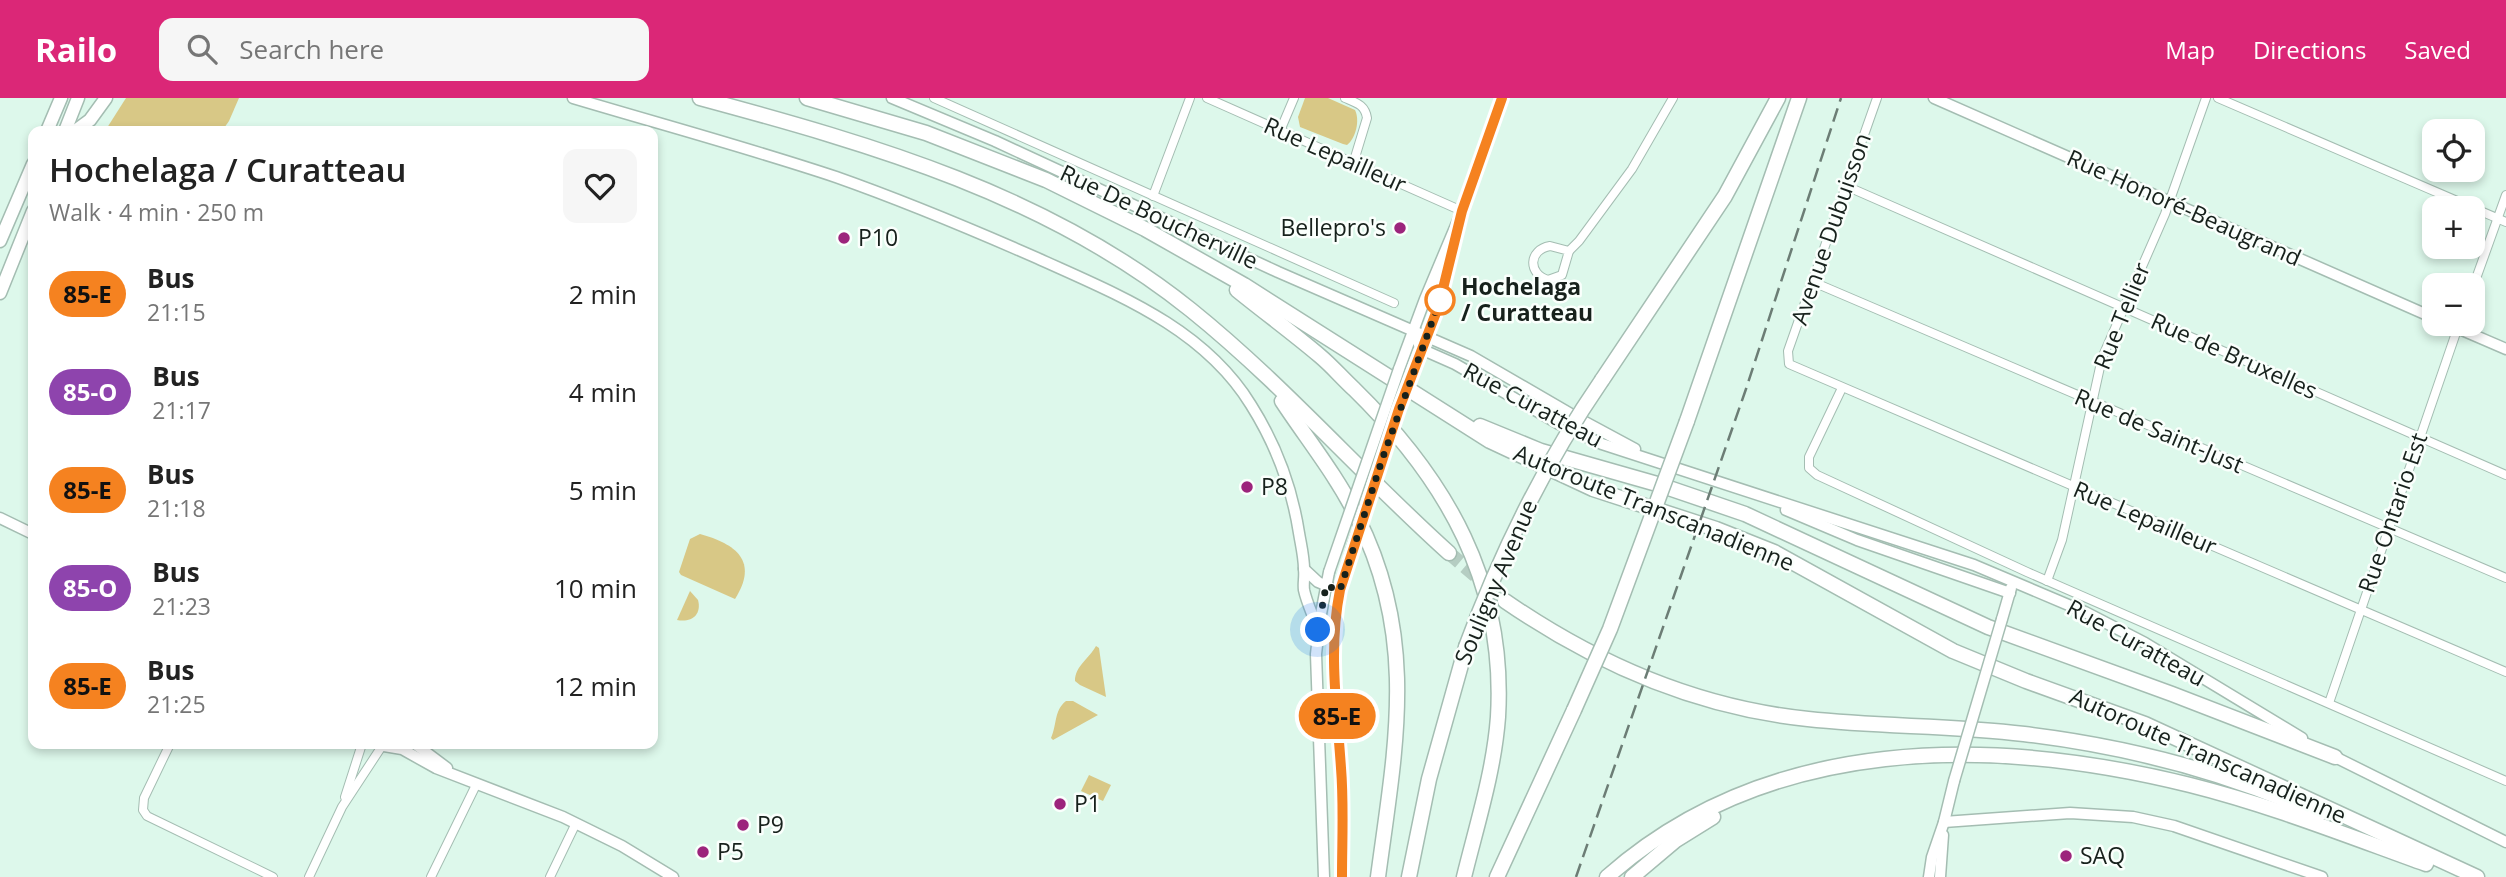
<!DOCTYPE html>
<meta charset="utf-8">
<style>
:root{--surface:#fff;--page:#f6f6f6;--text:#222;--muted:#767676;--accent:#db2777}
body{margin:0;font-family:"Open Sans",sans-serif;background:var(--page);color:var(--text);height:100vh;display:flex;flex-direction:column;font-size:26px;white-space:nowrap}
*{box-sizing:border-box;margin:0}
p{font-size:23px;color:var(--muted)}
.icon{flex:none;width:38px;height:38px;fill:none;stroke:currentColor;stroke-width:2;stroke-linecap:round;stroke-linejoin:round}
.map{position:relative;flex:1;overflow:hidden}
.side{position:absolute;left:28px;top:28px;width:630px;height:623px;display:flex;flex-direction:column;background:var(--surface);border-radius:14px;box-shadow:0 4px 10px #0003}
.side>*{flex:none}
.badge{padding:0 14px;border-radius:23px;font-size:24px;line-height:46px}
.fabs{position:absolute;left:2422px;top:21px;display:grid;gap:14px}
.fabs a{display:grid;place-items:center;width:63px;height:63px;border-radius:14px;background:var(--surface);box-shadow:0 4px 10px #0003;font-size:35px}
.you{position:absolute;width:35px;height:35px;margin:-18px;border:5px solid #fff;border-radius:50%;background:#1a73e8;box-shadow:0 0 0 10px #1a73e833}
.map>.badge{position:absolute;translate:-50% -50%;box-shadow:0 0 0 4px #fff}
.round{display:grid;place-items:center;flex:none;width:74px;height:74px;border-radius:14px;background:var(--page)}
.headline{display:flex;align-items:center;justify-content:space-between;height:119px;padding:0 21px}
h1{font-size:33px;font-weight:600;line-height:52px}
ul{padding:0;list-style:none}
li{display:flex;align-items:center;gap:21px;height:98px;padding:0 21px}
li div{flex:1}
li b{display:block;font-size:26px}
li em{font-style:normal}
li .badge{min-width:77px;font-weight:700;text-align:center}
header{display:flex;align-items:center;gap:42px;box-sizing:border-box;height:98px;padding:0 35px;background:var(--accent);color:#fff}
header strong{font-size:33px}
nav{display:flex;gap:38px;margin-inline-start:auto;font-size:24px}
.search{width:490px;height:63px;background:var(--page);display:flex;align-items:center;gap:18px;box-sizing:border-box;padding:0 24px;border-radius:14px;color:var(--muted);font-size:26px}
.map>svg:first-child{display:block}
.green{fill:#d8c886}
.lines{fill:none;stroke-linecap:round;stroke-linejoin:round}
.highway-tunnel{stroke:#b5cdc2;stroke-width:14;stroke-dasharray:14 7;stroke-linecap:butt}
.street-casing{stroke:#a4bdb2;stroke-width:10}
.secondary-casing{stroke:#a4bdb2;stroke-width:13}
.primary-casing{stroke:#a4bdb2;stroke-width:15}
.highway-casing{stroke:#a4bdb2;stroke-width:17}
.street{stroke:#fff;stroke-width:8}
.secondary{stroke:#fff;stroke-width:10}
.primary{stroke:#fff;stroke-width:12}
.highway{stroke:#fff;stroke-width:14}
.rail{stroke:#6c7d75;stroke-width:2.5;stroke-dasharray:14 7;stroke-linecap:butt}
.secondary-bridge-casing{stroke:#a4bdb2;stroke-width:13;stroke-linecap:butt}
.highway-bridge-casing{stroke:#a4bdb2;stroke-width:17;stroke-linecap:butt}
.secondary-bridge{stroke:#fff;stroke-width:10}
.highway-bridge{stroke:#fff;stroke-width:14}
.line-casing{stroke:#fff;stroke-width:16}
.line{stroke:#f58220;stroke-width:10}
.walk{stroke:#17211c;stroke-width:7;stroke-dasharray:0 12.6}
.poi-dot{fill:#9c247c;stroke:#fafffc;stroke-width:2.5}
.stop-dot{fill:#fff;stroke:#f58220;stroke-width:3.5}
.labels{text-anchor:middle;stroke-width:5;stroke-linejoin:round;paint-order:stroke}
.street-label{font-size:23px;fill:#17211c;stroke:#fafffc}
.poi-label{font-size:23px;fill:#17211c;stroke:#fafffc;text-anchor:start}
.stop-label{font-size:23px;font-weight:bold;fill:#17211c;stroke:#fafffc;text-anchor:start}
</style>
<header>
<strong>Railo</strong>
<div class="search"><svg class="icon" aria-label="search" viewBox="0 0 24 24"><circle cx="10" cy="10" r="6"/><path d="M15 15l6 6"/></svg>Search here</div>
<nav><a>Map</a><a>Directions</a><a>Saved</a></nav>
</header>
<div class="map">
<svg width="2506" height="779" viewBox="0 0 2506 779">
<rect width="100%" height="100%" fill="#ddf8eb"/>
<g class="green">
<path d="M 126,0 L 239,0 L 229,23 L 222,33 L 105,33 Z"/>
<path d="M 1305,0 L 1328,0 L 1355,12 C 1360,22 1356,40 1347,47 L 1343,46 L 1300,29 L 1298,19 Z"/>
<path d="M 700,436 C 736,446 759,463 735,501 L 681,477 L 679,474 L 690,441 Z"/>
<path d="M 690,493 L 698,502 C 702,517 691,525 677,522 Z"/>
<path d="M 1096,548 L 1099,550 L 1106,599 L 1080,587 L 1075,583 C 1075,568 1089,561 1096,548 Z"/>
<path d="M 1066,603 L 1073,603 L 1098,617 L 1053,642 L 1051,640 C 1057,627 1054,612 1066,603 Z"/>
<path d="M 1089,677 L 1111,687 L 1103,703 L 1081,693 Z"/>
</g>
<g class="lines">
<path class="highway-tunnel" d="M 1449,455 L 1505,503"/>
<defs>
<g id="street">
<path d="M 934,0 L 1394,205"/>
<path d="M 1207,0 L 1462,113"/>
<path d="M 1345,0 C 1357,5 1365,7 1367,20 L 1353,66"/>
<path d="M 1877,0 L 1788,253 L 1789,266 L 2506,574"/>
<path d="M 2218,0 L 2506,124"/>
<path d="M 1280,33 L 1294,0"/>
<path d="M 1846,88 L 2506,377"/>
<path d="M 1153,98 L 1190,0"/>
<path d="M 1550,148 L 1569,153 L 1562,177 L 1548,182 C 1528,176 1528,152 1550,148 Z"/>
<path d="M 1569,153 L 1579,143 L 1632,71 L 1673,0"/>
<path d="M 1813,184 L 2506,480"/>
<path d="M 2473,189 L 2506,97"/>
<path d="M 1842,290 L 1809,359 L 1809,370 L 1817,377 L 2027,474 L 2506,683"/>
<path d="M 2047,483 L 2062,442 L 2102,260 L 2165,116 L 2206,0"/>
<path d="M 2329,605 L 2459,226"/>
<path d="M 170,646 L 144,700 L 143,712 L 147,718 L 273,779"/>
<path d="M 345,699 L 362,646"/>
<path d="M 309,779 L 342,709 L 382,648"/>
<path d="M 431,779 L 476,687"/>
<path d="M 550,779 L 576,725"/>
</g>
<g id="secondary">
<path d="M 573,0 C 660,26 749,50 836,79 C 904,103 971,131 1037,160 C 1116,196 1203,229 1251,307 C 1275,345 1292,390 1299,435 C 1301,447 1304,459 1304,471 C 1305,479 1303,485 1304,492 C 1307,506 1314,519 1318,532"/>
<path d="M 892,0 L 995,43 L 1278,174 L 1471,258 L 1583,323 L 1635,351"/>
<path d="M 1934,0 L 2434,220"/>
<path d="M 2448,226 L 2506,251"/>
<path d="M 1413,233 L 1421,251 L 1455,266 L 1559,326 L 1602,346 L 1974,467 L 2085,514 L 2145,545 L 2302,640"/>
<path d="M 1399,271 L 1425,201 L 1462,113 L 1502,0"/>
<path d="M 1412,275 L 1439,207 L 1454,146"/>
<path d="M 1786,412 L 1857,442 L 2010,495"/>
<path d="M 0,420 L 33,436"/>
<path d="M 1304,471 L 1318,484 L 1330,489"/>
<path d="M 2002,521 L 2011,490"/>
<path d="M 415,646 L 447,670"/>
<path d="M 384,648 L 402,651 L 436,670 L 563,719 L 622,748 L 673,779"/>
<path d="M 2331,657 L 2506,744"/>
<path d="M 1944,724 L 2070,715 L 2133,719 L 2174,728 L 2322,779"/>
<path d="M 1324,779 L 1316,556 L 1320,521 L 1329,474"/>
<path d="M 1342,779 L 1342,685 L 1333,544 L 1340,492 L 1353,447"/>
<path d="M 1929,779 L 1932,759 L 1944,724 L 1954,683"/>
<path d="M 1940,779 L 1943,737"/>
</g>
<g id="primary">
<path d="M 47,33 L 61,0"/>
<path d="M 65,33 L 78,0"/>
<path d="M 75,33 L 90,22 L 106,0"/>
<path d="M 0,143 L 33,66"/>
<path d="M 0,195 L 33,113"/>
</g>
<g id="highway">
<path d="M 700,0 C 874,47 1048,97 1191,212 C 1283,286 1361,376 1449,455"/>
<path d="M 807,0 L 926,35 L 1046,82 L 1145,131 L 1244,187 L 1490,343 L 1593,391 L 1716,431 L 1774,454 L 1953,553 L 2026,583 L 2145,626 L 2477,779"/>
<path d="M 1237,192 C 1264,214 1293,235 1320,258 C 1332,268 1342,280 1354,291 C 1447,382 1506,485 1498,619 C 1494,673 1477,726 1464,779"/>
<path d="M 1602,282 L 1725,98 L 1778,0"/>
<path d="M 1282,303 C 1307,341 1337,378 1357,419 C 1419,541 1395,651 1378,779"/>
<path d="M 1687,323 L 1799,0"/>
<path d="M 1480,328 L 1541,353 L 1657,386 L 1745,416 L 1988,529 L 2172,596 L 2335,659"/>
<path d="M 1505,503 C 1595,565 1698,610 1808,621 C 1880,629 1952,627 2024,636 C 2125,648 2226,674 2319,716"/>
<path d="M 1409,779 L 1429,681 L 1466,549"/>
<path d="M 1497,779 L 1574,612"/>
<path d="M 1607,779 C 1769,636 1992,638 2190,687 C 2270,707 2348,738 2426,766"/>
<path d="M 1632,779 L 1676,742 L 1713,719"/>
</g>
</defs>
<use href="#street" class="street-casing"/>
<use href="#secondary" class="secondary-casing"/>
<use href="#primary" class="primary-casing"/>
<use href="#highway" class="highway-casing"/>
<use href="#street" class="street"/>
<use href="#secondary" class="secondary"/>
<use href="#primary" class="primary"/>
<use href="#highway" class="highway"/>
<path class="rail" d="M 1576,779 L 1746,291 L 1841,0"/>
<defs>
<g id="secondary-bridge">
<path d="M 1353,447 L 1412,275"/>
<path d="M 1329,474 L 1399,271"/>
<path d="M 1954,683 L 2002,521"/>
</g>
<g id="highway-bridge">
<path d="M 1466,549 C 1501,454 1545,365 1602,282"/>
<path d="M 1574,612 L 1610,531 L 1687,323"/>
</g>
</defs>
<use href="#secondary-bridge" class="secondary-bridge-casing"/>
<use href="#highway-bridge" class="highway-bridge-casing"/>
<use href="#secondary-bridge" class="secondary-bridge"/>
<use href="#highway-bridge" class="highway-bridge"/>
</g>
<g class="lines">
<defs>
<path id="line" d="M 1342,779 C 1342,743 1344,706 1341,670 C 1337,610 1328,552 1340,492 L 1399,311 L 1439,207 L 1462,113 L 1502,0"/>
</defs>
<use href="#line" class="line-casing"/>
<use href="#line" class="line"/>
<path class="walk" d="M 1318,532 L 1326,488 L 1340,492 L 1383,359 L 1440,202"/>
</g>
<g class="poi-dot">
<circle cx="1400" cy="130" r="7"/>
<circle cx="844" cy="140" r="7"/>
<circle cx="1247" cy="389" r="7"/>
<circle cx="1060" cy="706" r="7"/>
<circle cx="743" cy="727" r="7"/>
<circle cx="703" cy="754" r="7"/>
<circle cx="2066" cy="758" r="7"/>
</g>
<circle class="stop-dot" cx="1440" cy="202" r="14"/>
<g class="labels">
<g class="street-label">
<text transform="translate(1335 57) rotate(24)" y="8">Rue Lepailleur</text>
<text transform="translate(2184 110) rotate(24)" y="8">Rue Honoré-Beaugrand</text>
<text transform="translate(1159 119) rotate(25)" y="8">Rue De Boucherville</text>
<text transform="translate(1831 131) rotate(-71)" y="8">Avenue Dubuisson</text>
<text transform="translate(2122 218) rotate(-68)" y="8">Rue Tellier</text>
<text transform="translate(2234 258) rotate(24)" y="8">Rue de Bruxelles</text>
<text transform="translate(1533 307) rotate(28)" y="8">Rue Curatteau</text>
<text transform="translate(2159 333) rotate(23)" y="8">Rue de Saint-Just</text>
<text transform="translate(1654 410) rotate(22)" y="8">Autoroute Transcanadienne</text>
<text transform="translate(2393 415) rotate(-71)" y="8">Rue Ontario Est</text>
<text transform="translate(2145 420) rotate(23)" y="8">Rue Lepailleur</text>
<text transform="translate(1496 484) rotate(-67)" y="8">Souligny Avenue</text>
<text transform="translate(2136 545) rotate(29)" y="8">Rue Curatteau</text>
<text transform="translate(2208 658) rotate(24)" y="8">Autoroute Transcanadienne</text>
</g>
<g class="poi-label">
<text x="1386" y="138" text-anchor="end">Bellepro's</text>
<text x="858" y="148">P10</text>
<text x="1261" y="397">P8</text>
<text x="1074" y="714">P1</text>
<text x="757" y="735">P9</text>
<text x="717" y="762">P5</text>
<text x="2080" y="766">SAQ</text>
</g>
<g class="stop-label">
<text x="1461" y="197">Hochelaga<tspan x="1461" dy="26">/ Curatteau</tspan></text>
</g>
</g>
</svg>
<div class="fabs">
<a><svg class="icon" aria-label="locate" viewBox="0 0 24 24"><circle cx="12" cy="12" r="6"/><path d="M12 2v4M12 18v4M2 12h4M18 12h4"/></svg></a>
<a>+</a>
<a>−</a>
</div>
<div class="you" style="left:1318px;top:532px"></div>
<b class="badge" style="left:1337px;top:618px;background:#f58220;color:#111">85-E</b>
<section class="side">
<div class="headline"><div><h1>Hochelaga / Curatteau</h1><p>Walk · 4 min · 250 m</p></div><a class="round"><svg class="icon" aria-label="heart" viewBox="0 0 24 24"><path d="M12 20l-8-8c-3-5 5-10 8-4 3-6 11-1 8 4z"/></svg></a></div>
<ul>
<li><span class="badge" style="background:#f58220;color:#111">85-E</span><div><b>Bus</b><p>21:15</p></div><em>2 min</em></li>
<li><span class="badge" style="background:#8e44ad;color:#fff">85-O</span><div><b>Bus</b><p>21:17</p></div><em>4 min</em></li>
<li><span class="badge" style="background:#f58220;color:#111">85-E</span><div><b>Bus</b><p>21:18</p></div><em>5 min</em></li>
<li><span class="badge" style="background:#8e44ad;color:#fff">85-O</span><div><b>Bus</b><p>21:23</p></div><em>10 min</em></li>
<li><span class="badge" style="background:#f58220;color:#111">85-E</span><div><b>Bus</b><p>21:25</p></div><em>12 min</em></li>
</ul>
</section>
</div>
